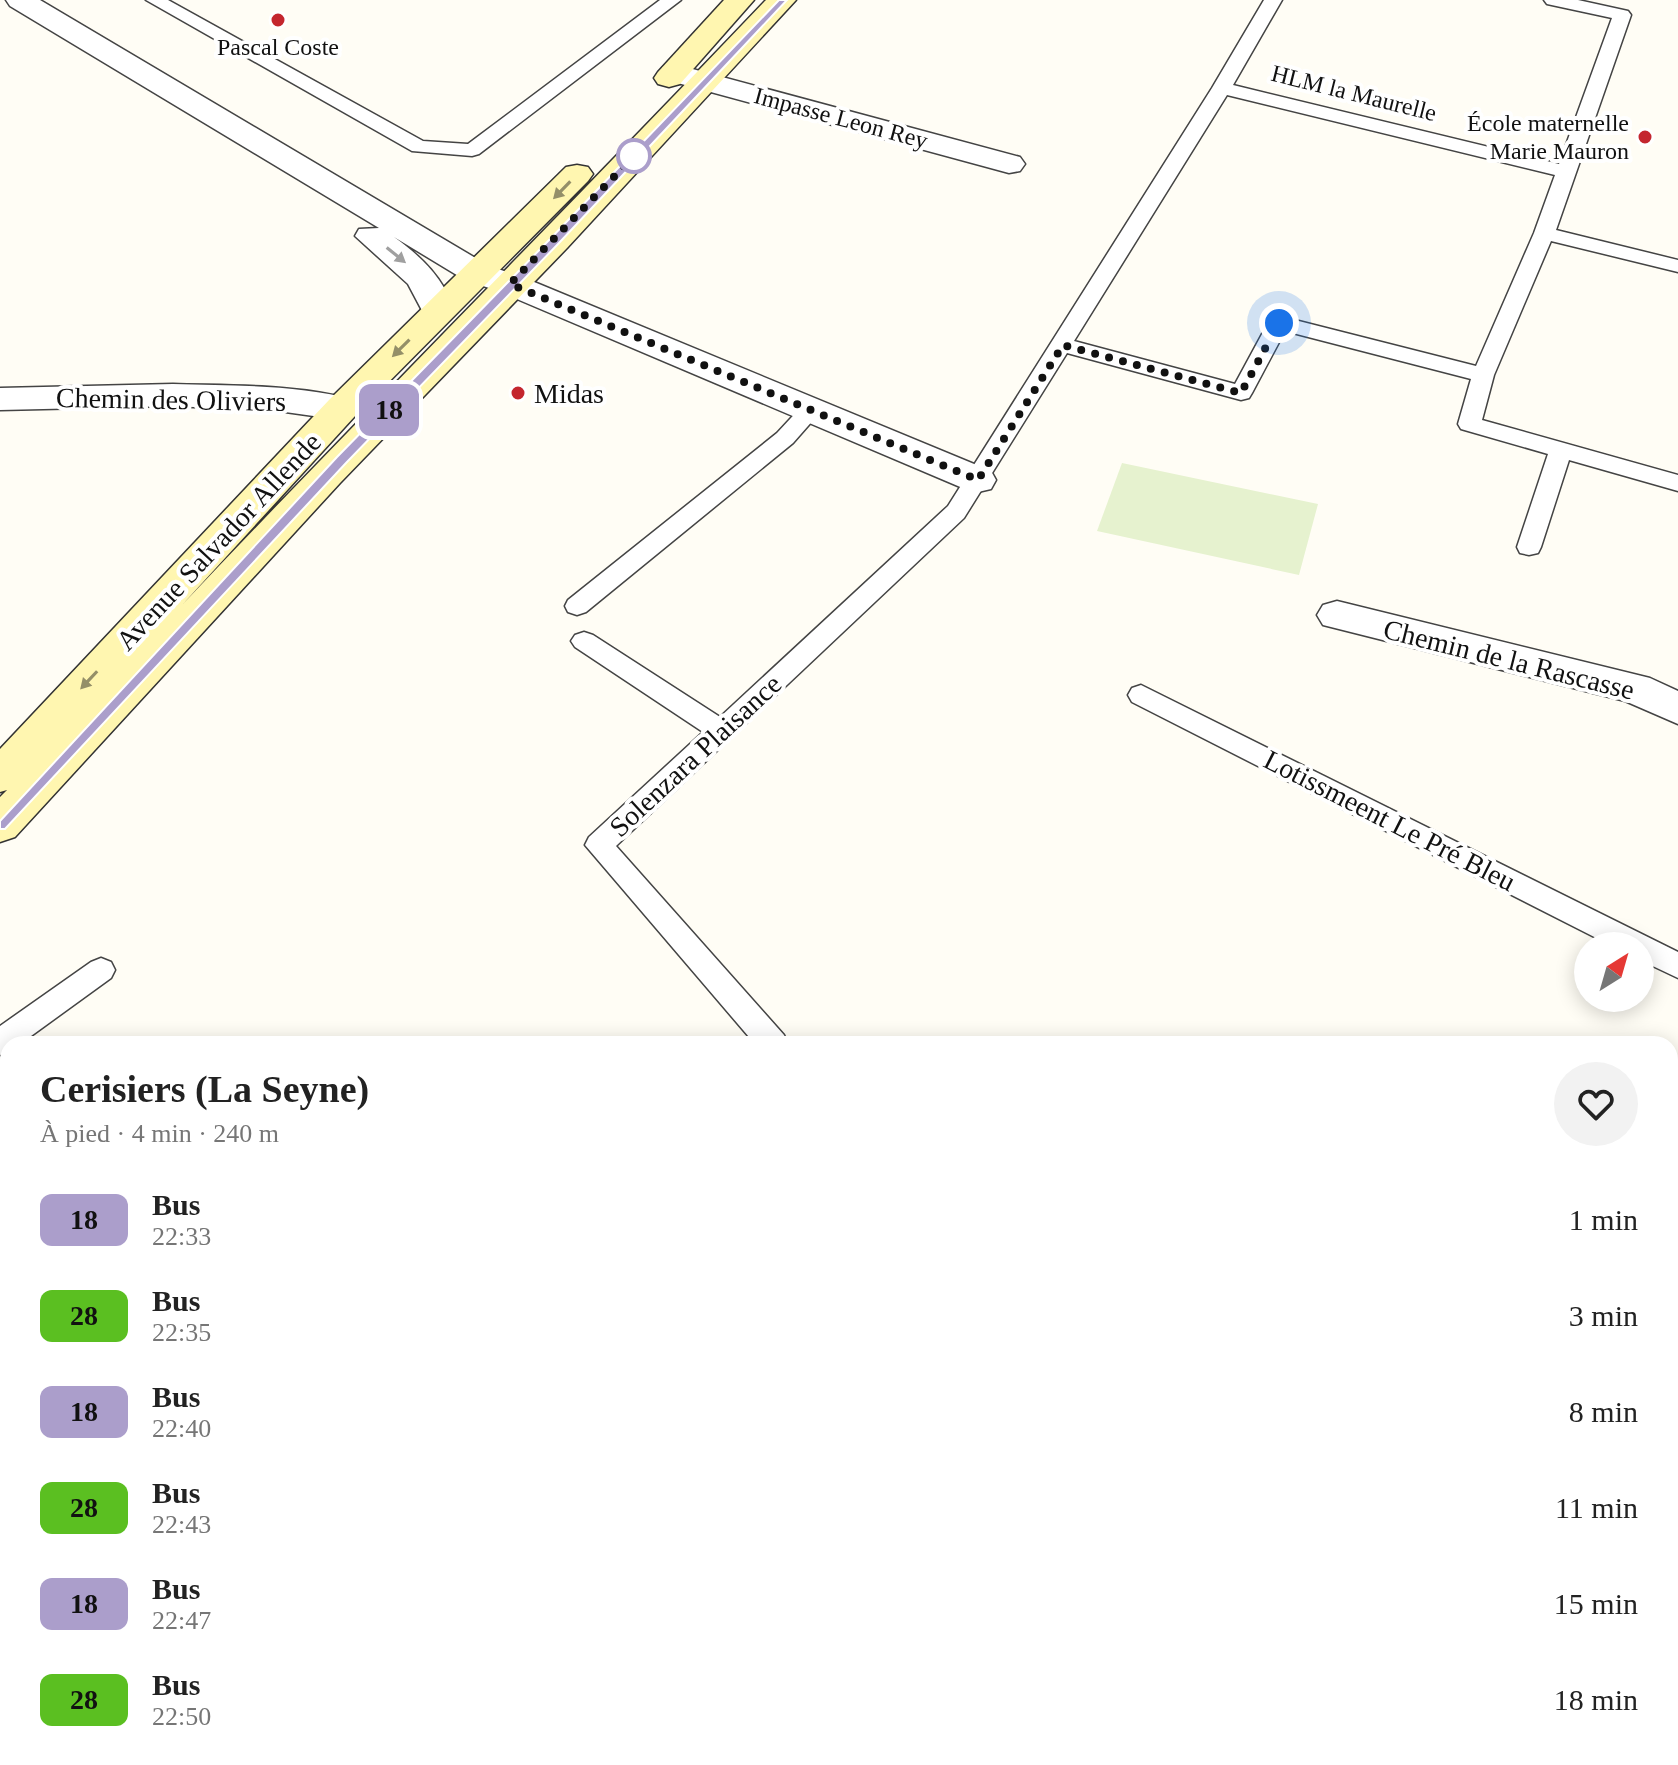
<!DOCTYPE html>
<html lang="fr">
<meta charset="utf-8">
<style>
:root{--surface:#fff;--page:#f2f2f2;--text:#222;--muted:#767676}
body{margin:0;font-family:Georgia,serif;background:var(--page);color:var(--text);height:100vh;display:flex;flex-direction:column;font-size:30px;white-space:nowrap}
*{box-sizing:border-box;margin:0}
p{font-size:26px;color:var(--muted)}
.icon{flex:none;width:44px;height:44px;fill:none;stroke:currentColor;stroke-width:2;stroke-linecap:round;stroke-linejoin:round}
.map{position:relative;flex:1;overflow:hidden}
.details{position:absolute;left:0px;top:1036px;width:1678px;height:730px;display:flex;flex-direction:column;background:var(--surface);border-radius:24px 24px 0 0;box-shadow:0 4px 20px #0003}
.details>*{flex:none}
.badge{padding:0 16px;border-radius:12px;font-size:28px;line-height:52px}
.needle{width:52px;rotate:37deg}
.buttons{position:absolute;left:1574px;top:932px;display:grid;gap:16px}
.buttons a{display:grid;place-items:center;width:80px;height:80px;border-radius:50%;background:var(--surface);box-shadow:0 4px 20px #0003;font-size:40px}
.you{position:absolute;width:40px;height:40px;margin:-20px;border:6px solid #fff;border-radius:50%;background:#1a73e8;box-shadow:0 0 0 12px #1a73e833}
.map>.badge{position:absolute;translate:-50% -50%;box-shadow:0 0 0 4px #fff}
.round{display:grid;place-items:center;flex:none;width:84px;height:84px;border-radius:42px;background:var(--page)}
.overview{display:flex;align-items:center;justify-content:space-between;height:136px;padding:0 40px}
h1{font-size:38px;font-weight:600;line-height:60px}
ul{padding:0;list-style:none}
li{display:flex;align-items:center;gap:24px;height:96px;padding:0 40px}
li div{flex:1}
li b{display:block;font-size:30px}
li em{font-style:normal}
li .badge{min-width:88px;font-weight:700;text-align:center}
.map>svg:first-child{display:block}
.pitch{fill:#e6f2cf}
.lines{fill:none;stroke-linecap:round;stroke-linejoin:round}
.lane-casing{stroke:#444;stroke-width:3}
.street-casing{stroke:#444;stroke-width:3}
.secondary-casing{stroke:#333;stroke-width:3}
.lane{fill:#fff;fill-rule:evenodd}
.street{fill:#fff;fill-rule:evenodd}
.secondary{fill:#fff6b0;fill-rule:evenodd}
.oneway{fill:#948f68}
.oneway2{fill:#a0a0a0}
.line{fill:#ab9ecb;stroke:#fff;stroke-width:2}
.walk{stroke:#111;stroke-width:8;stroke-dasharray:0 14.4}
.poi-dot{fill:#c4262e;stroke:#fff;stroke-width:3}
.stop-dot{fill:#fff;stroke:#ab9ecb;stroke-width:4}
.labels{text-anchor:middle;stroke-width:8;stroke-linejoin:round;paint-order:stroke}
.far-poi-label{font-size:24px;fill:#111;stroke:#fff}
.far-street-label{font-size:24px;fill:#111;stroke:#fff}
.poi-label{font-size:28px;fill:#111;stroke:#fff;text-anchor:start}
.street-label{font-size:28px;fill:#111;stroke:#fff}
</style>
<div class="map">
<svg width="1678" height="1765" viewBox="0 0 1678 1765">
<rect width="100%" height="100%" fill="#fffdf5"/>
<path class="pitch" d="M 1122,463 L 1318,504 L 1299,575 L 1097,531 Z"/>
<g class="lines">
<defs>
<g id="lane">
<path d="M 146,0 L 168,0 L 423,141 L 468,144 L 660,0 L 681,0 L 479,154 L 472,156 L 412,151 Z"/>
<path d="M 1264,0 L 1282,0 L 1233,85 L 1559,164 L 1612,18 L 1547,4 L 1544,0 L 1578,0 L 1628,11 L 1631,15 L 1556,230 L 1678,260 L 1678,272 L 1551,241 L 1494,375 L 1482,420 L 1678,475 L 1678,491 L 1569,460 L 1541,547 L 1538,553 L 1529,555 L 1520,553 L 1517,547 L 1548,454 L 1461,429 L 1458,424 L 1471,379 L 1285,331 L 1252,393 L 1249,398 L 1241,400 L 1067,353 L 964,518 L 616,846 L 784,1035 L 788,1044 L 755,1044 L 585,845 L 589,837 L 703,732 L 575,647 L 571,641 L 575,635 L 584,632 L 593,635 L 720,717 L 948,506 L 1212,88 ZM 1227,95 L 1555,175 L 1534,233 L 1476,366 L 1279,316 L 1268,323 L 1235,384 L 1074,341 Z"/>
<path d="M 811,403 L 819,405 L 822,410 L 793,443 L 586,612 L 577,615 L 568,612 L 565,606 L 568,600 L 777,433 L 803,405 Z"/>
<path d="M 1141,685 L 1678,952 L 1678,978 L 1640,960 L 1640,946 L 1612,946 L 1132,702 L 1128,695 L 1132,688 Z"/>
<path d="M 101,958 L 111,962 L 115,970 L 111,978 L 20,1044 L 8,1044 L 8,1052 L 0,1055 L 0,1026 L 91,962 Z"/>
<path d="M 8,1268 L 8,1301 L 0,1304 L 0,1271 Z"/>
<path d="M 343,1758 L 385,1758 L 382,1765 L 340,1765 Z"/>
<path d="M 548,1758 L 589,1758 L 592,1765 L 551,1765 Z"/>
<path d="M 950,1758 L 991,1758 L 988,1765 L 947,1765 Z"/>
</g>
<g id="street">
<path d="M 6,0 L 40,0 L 489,266 L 522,277 L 991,471 L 996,480 L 991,489 L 978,492 L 965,489 L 498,291 L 465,280 L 394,237 C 422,257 444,279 455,311 L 450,318 L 438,321 L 426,318 L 408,284 L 355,236 L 359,229 L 379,228 L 10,6 Z"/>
<path d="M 674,64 L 1020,157 L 1025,164 L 1020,171 L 1009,173 L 663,79 L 659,73 L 663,67 Z"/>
<path d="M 173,384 C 233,386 297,384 355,400 L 360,408 L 355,416 L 342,420 L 278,411 L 173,406 L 0,410 L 0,388 Z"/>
<path d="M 1337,601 L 1650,678 L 1678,691 L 1678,724 L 1625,701 L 1323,625 L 1317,615 L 1323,605 Z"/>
<path d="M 1409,1758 L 1472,1758 L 1475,1765 L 1412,1765 Z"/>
</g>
<g id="secondary">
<path d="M 724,0 L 754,0 L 680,84 L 669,87 L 658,84 L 654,78 L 658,72 Z"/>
<path d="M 766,0 L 796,0 L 567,248 L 340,483 L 15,837 L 0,842 L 0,797 L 7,790 L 0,792 L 0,749 L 329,400 L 566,167 L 577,165 L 588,167 L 593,174 L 588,181 L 355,416 L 182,605 C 375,401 573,203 766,0 Z"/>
</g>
</defs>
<use href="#lane" class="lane-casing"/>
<use href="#street" class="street-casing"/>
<use href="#secondary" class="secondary-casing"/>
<use href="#lane" class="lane"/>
<use href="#street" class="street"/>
<use href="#secondary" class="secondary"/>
</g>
<defs><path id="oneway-solid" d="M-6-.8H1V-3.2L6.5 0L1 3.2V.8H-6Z" transform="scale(2)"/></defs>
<g class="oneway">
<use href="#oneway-solid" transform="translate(562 190) rotate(134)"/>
<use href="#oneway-solid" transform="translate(401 348) rotate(135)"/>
<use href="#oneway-solid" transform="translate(89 680) rotate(133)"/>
</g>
<use class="oneway2" href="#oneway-solid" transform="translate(396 255) rotate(39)"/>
<path class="line" d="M 779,0 L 787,0 L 559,243 L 346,463 L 5,829 L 0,829 L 0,821 L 337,457 L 551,238 Z"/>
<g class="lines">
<path class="walk" d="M 634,156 L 510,284 L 978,480 L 1063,345 L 1241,393 L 1279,323"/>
</g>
<g class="poi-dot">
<circle cx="278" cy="20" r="8"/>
<circle cx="1645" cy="137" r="8"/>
<circle cx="518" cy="393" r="8"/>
</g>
<circle class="stop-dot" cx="634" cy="156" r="16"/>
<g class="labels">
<g class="far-poi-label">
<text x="278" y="55">Pascal Coste</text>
<text x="1629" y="131" text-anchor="end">École maternelle<tspan x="1629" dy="28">Marie Mauron</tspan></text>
</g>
<g class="far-street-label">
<text transform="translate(1354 93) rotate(14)" y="8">HLM la Maurelle</text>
<text transform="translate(841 118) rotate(15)" y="8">Impasse Leon Rey</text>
</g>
<g class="poi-label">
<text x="534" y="403">Midas</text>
</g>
<g class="street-label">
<text transform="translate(171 399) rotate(1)" y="10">Chemin des Oliviers</text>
<text transform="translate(218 541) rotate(-47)" y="10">Avenue Salvador Allende</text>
<text transform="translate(1509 659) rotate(14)" y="10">Chemin de la Rascasse</text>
<text transform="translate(695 755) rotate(-43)" y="10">Solenzara Plaisance</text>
<text transform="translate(1390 820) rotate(27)" y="10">Lotissmeent Le Pré Bleu</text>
</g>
</g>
</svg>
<div class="buttons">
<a><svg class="needle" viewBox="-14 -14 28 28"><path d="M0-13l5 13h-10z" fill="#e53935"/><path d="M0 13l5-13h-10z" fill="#767676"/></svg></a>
</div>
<div class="you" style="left:1279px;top:323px"></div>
<b class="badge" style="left:389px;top:410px;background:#ab9ecb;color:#111">18</b>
<section class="details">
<div class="overview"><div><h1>Cerisiers (La Seyne)</h1><p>À pied · 4 min · 240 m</p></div><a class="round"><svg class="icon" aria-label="heart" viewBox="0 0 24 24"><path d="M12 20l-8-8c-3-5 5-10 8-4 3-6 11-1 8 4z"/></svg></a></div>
<ul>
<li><span class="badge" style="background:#ab9ecb;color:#111">18</span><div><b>Bus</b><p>22:33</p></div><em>1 min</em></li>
<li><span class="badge" style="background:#5bbf21;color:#111">28</span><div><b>Bus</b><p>22:35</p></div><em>3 min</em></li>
<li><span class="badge" style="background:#ab9ecb;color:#111">18</span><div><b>Bus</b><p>22:40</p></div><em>8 min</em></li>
<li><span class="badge" style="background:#5bbf21;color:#111">28</span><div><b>Bus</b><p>22:43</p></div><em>11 min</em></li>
<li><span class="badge" style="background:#ab9ecb;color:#111">18</span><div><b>Bus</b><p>22:47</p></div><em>15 min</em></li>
<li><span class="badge" style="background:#5bbf21;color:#111">28</span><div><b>Bus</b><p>22:50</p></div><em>18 min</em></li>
</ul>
</section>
</div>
